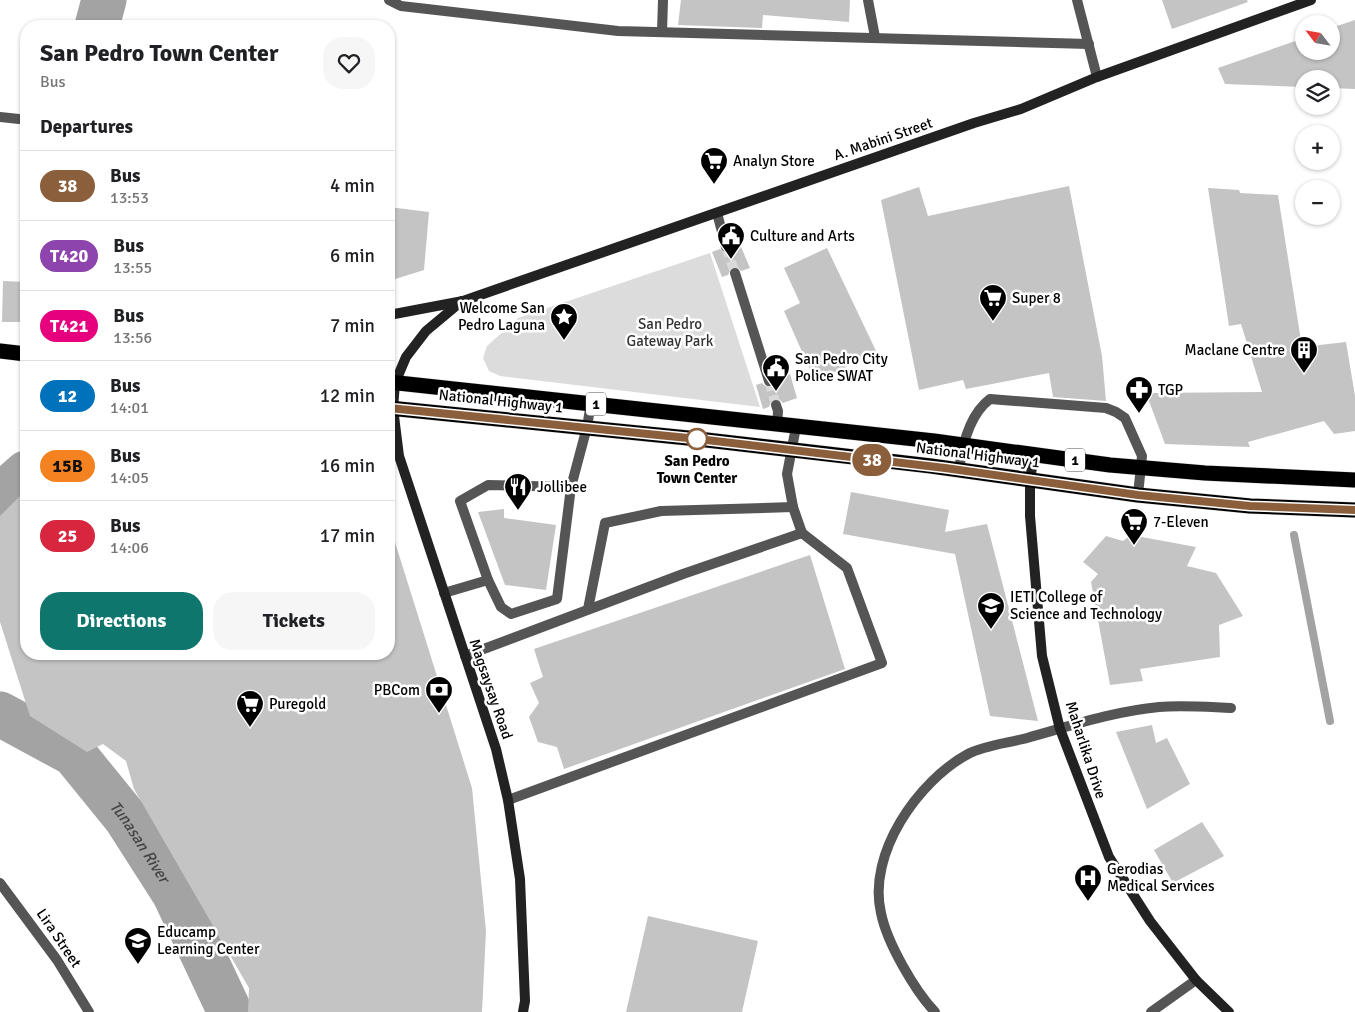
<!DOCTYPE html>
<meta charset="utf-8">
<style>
:root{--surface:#fff;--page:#f6f6f6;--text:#202124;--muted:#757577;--line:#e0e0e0;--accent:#0f766e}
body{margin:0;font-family:Signika,sans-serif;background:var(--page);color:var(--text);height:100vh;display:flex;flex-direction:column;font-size:19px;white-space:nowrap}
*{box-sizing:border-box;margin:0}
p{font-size:16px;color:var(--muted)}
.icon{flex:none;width:28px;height:28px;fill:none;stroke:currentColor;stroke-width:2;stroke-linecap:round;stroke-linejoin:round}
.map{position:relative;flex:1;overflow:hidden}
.panel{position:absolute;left:20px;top:20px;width:375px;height:640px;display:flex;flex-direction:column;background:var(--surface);border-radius:20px;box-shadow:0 1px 4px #0004}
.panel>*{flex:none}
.badge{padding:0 10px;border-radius:16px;font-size:18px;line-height:32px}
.needle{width:32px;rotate:301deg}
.tools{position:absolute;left:1295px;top:15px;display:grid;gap:10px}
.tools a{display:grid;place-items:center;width:45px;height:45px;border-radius:50%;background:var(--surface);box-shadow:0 1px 4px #0004;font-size:25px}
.map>.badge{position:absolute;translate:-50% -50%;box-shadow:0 0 0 2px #fff}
h2{padding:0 20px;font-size:19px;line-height:45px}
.round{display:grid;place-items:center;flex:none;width:52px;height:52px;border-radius:20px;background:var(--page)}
.head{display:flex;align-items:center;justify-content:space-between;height:85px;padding:0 20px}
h1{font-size:24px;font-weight:800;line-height:38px}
.primary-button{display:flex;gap:10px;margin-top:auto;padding:10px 20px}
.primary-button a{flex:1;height:58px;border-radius:20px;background:var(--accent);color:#fff;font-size:20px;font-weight:800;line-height:58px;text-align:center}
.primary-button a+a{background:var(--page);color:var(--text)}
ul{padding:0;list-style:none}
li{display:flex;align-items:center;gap:15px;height:70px;padding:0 20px;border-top:1px solid var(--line)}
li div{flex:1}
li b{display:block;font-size:19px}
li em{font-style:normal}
li .badge{min-width:55px;font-weight:700;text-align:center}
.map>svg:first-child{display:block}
.green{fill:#dcdcdc}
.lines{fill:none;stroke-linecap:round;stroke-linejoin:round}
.stream{stroke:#a3a3a3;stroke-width:8}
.river{stroke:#a3a3a3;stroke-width:45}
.building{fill:#c4c4c4}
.street-tunnel{stroke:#d9d9d9;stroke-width:10;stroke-dasharray:10 5;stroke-linecap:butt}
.highway-casing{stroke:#dbdbdb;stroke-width:16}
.lane{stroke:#555;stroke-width:10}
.street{stroke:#555;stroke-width:10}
.secondary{stroke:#222;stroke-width:10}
.highway{stroke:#000;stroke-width:15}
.line-casing{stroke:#fff;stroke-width:11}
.line{stroke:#8b5e3c;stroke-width:8}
.stop-dot{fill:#fff;stroke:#8b5e3c;stroke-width:2.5}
.labels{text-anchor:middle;stroke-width:5;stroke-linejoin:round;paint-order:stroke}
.shield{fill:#fff;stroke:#4c4c4c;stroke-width:1}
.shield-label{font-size:14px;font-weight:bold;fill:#000}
.street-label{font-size:15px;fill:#000;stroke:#fff}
.poi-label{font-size:15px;fill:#000;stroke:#fff;text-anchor:start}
.park-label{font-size:15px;fill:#333;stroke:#fff}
.stop-label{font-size:15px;font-weight:bold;fill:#000;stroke:#fff}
.water-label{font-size:16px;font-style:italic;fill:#444;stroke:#fff}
</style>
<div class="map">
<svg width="1355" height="1012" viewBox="0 0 1355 1012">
<rect width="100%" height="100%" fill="#fff"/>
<path class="green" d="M 710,253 L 760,407 L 500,376 L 489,371 L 483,358 L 487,346 L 518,318 Z"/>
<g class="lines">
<path class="stream" d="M 1294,535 L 1330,721"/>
<g class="river">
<path d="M 97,26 L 104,0"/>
<path d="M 0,496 L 26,473"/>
<path id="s1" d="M 0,714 L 74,754 L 126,818 L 174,893 L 230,1012"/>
</g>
</g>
<g class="building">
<path d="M 681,0 L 850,0 L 849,22 L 763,15 L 762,28 L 678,25 Z"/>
<path d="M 1162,0 L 1247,0 L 1248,2 L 1172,29 Z"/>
<path d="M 1355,20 L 1355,89 L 1331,88 L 1331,79 L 1304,79 L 1304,87 L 1225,84 L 1218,68 L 1304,38 L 1304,51 L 1331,51 L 1331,28 Z"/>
<path d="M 1069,186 L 1102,356 L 1106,401 L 1053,397 L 1049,373 L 966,389 L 963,380 L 919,390 L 881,200 L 919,187 L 928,216 Z"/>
<path d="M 1208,188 L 1239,190 L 1240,193 L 1278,195 L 1302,347 L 1346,342 L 1355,396 L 1355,431 L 1334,434 L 1324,421 L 1248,442 L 1250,447 L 1165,444 L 1146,393 L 1262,392 L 1241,324 L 1229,326 Z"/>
<path d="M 389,207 L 429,212 L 424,270 L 389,281 Z"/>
<path d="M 739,242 L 750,268 L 741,271 L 737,266 L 732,267 L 728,275 L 722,277 L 712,252 L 720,249 L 724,253 L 728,253 L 732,249 L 732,244 Z"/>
<path d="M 827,248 L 877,353 L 815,381 L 784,311 L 800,303 L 784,268 Z"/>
<path d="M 3,281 L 26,282 L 26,322 L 2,322 Z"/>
<path d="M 790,374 L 797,398 L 783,403 L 780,400 L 774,398 L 771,401 L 769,407 L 763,409 L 756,385 L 762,383 L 765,386 L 771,388 L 774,385 L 775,379 Z"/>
<path d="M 26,490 L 26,654 L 389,654 L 389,540 L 394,539 L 472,788 L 486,931 L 482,1012 L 248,1012 L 249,988 L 134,789 L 126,761 L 103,744 L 87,752 L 30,716 L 0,622 L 0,516 Z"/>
<path d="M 851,492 L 949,510 L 945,532 L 987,524 L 1038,721 L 990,716 L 955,554 L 843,534 Z"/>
<path d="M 504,509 L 504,518 L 556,525 L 546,590 L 505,585 L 478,512 Z"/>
<path d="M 1131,535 L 1196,547 L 1187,566 L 1216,573 L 1243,616 L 1219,625 L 1220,657 L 1140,669 L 1143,681 L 1110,685 L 1091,582 L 1098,574 L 1083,562 L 1106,536 L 1123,541 Z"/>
<path d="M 810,555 L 845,669 L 564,769 L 557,747 L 538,742 L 529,717 L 539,703 L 530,683 L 543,677 L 534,649 Z"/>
<path d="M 1152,725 L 1156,743 L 1167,738 L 1190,784 L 1147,809 L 1116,732 Z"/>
<path d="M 1202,822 L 1224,856 L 1173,883 L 1154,850 Z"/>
<path d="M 648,916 L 758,941 L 742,1012 L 626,1012 Z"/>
</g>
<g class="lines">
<g class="street-tunnel">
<path d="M 726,247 L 735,273"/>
<path d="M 769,381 L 776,405"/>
</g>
<defs>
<g id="highway">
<path d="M 0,351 L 26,354"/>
<path d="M 389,382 L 934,441 L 1110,465 L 1205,473 L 1355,480"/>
<path d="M 389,408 L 698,439 L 931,466 L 1138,495 L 1250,506 L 1355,510"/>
</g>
</defs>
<use href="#highway" class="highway-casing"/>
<g class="lane">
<path d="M 389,0 L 401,6 L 618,31 L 1089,44"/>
<path d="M 868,0 L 875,37"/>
<path d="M 662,32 L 663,0"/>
<path d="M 959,470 C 962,446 970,414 990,399 L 1106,408 L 1116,412 L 1125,418 L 1142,456 L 1138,495"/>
<path d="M 571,487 L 488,485 L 460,501 L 488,580 L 501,607 L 511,614 L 557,599 L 571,487 L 587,427 L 591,403"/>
<path d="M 444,593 L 488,580"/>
<path d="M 588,609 L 605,523 L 661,511 L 793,507"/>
<path d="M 465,656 L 683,574 L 802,533 L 793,507 L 787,474 L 796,427"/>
<path d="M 508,800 L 882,663 L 847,568 L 802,533"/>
</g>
<g class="street">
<path d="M 1077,0 L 1097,77"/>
<path d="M 0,117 L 19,119"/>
<path d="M 717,213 L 726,247"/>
<path d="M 735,273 L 769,381"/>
<path d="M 776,405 L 778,411 L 777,426"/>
<path d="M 0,883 L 57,960 L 89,1012"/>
<path d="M 935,1012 C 915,991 887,943 881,913 C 867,854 918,781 968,754 C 985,745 1009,743 1027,738 C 1070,726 1115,711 1159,707 C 1183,705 1207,707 1231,708"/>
<path d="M 1151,1012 L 1196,980"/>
</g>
<g class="secondary">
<path d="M 462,301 L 426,331 L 406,357 L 395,383 L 393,408 L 399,456 L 496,749 L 508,800 L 520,879 L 525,1001 L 523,1012"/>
<path d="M 389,315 L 463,301 L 974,123 L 1021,109 L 1097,77 L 1311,0"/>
<path d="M 1034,455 L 1030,480 L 1030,516 L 1042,656 L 1060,729 L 1109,857 L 1150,921 L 1196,980 L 1229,1012"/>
</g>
<use href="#highway" class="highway"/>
</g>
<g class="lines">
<defs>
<path id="line" d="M 389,408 L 698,439 L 945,468 L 1138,495 L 1250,506 L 1355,510"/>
</defs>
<use href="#line" class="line-casing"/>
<use href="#line" class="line"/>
</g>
<defs>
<symbol id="supermarket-pin" viewBox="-11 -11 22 30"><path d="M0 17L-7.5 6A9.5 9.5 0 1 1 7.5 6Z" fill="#000" stroke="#fff"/><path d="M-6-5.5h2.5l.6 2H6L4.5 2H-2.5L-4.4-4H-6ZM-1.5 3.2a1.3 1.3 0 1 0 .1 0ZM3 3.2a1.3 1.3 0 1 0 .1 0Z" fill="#fff"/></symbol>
<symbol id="civic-pin" viewBox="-11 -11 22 30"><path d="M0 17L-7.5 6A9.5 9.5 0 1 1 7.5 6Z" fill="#000" stroke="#fff"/><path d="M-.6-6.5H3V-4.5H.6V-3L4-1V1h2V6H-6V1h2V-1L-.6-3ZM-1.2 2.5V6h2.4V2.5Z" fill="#fff"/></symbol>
<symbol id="sight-pin" viewBox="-11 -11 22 30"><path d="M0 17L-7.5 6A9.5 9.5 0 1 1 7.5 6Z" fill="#000" stroke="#fff"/><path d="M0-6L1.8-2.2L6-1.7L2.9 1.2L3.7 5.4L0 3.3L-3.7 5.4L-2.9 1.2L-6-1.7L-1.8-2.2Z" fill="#fff"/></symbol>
<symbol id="building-pin" viewBox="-11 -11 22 30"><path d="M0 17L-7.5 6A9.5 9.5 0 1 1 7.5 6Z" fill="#000" stroke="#fff"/><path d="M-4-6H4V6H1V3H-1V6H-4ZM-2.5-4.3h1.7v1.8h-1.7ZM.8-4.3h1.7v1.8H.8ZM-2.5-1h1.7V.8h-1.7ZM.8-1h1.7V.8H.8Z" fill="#fff"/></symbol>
<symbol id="pharmacy-pin" viewBox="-11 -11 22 30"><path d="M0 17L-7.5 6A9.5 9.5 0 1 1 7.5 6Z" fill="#000" stroke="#fff"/><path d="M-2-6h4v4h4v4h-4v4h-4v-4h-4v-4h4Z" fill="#fff"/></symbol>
<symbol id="restaurant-pin" viewBox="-11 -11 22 30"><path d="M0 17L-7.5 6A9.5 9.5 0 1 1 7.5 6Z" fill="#000" stroke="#fff"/><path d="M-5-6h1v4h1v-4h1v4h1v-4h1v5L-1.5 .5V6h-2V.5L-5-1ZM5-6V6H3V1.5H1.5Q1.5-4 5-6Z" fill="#fff"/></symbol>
<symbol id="university-pin" viewBox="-11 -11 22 30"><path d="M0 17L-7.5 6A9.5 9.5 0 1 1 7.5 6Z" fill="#000" stroke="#fff"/><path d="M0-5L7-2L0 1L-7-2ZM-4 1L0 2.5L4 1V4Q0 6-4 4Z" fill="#fff"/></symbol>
<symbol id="bank-pin" viewBox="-11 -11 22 30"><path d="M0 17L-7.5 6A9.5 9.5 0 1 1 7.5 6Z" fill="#000" stroke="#fff"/><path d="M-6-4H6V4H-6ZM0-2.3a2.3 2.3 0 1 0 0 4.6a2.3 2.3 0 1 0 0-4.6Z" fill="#fff"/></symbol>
<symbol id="hospital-pin" viewBox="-11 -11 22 30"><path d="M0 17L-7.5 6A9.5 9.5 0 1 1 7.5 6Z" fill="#000" stroke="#fff"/><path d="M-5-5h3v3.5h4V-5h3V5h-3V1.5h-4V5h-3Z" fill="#fff"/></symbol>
<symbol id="school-pin" viewBox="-11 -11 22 30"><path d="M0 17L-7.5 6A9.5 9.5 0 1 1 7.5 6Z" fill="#000" stroke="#fff"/><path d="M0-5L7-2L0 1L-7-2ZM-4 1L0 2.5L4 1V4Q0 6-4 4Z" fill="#fff"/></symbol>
</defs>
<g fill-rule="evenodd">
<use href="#supermarket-pin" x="698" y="145" width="32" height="43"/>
<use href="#civic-pin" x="715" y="220" width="32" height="43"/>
<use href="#supermarket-pin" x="977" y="282" width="32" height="43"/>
<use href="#sight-pin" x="548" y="301" width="32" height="43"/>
<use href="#building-pin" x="1288" y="334" width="32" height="43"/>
<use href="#civic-pin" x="760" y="352" width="32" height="43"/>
<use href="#pharmacy-pin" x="1123" y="374" width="32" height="43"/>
<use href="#restaurant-pin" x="502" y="471" width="32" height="43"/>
<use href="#supermarket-pin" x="1118" y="506" width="32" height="43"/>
<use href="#university-pin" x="975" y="590" width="32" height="43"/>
<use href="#bank-pin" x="423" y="674" width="32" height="43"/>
<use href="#supermarket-pin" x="234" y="688" width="32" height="43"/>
<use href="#hospital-pin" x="1072" y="862" width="32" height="43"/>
<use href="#school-pin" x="122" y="925" width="32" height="43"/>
</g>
<circle class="stop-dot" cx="697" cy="439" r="10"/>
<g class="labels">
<g class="shield">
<rect x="586" y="392.5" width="20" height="23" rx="4"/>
<rect x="1065" y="448.5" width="20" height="23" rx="4"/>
</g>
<g class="shield-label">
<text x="596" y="409">1</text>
<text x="1075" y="465">1</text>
</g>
<g class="street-label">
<text transform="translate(883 139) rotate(-19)" y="5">A. Mabini Street</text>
<text transform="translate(501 401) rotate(6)" y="5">National Highway 1</text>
<text transform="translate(978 455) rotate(7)" y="5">National Highway 1</text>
<text transform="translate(491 689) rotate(71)" y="5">Magsaysay Road</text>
<text transform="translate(1086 750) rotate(72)" y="5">Maharlika Drive</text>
<text transform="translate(59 938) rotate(56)" y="5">Lira Street</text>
</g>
<g class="poi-label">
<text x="733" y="166">Analyn Store</text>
<text x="750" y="241">Culture and Arts</text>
<text x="1012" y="303">Super 8</text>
<text x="545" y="313" text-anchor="end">Welcome San<tspan x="545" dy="17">Pedro Laguna</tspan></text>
<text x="1285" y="355" text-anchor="end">Maclane Centre</text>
<text x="795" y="364">San Pedro City<tspan x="795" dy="17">Police SWAT</tspan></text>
<text x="1158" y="395">TGP</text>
<text x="537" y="492">Jollibee</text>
<text x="1153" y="527">7-Eleven</text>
<text x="1010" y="602">IETI College of<tspan x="1010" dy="17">Science and Technology</tspan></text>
<text x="420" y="695" text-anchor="end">PBCom</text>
<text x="269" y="709">Puregold</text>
<text x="1107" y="874">Gerodias<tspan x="1107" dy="17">Medical Services</tspan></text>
<text x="157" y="937">Educamp<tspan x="157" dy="17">Learning Center</tspan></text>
</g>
<g class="park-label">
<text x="670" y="329">San Pedro<tspan x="670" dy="17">Gateway Park</tspan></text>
</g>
<g class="stop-label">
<text x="697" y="466">San Pedro<tspan x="697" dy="17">Town Center</tspan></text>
</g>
<g class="water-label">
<text dy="6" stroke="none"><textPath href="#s1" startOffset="194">Tunasan River</textPath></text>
</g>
</g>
</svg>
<div class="tools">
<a><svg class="needle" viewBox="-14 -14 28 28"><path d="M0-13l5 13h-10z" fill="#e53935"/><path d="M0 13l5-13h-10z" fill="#757577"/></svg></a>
<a><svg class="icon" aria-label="layers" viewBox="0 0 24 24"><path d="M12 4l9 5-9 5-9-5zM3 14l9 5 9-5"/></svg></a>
<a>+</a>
<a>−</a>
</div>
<b class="badge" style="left:872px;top:460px;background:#8b5e3c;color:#fff">38</b>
<section class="panel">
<div class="head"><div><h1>San Pedro Town Center</h1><p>Bus</p></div><a class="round"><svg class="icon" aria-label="heart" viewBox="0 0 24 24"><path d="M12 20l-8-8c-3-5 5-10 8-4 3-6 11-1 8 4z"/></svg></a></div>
<h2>Departures</h2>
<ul>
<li><span class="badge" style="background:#8b5e3c;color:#fff">38</span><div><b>Bus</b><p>13:53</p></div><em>4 min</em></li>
<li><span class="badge" style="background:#8e44ad;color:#fff">T420</span><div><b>Bus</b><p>13:55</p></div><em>6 min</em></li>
<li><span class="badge" style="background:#e6007e;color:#fff">T421</span><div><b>Bus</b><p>13:56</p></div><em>7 min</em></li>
<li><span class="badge" style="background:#0072bc;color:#fff">12</span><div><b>Bus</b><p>14:01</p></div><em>12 min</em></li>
<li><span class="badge" style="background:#f58220;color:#111">15B</span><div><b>Bus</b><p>14:05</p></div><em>16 min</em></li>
<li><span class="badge" style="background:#d7263d;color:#fff">25</span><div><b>Bus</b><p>14:06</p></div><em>17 min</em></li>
</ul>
<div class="primary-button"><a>Directions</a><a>Tickets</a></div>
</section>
</div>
